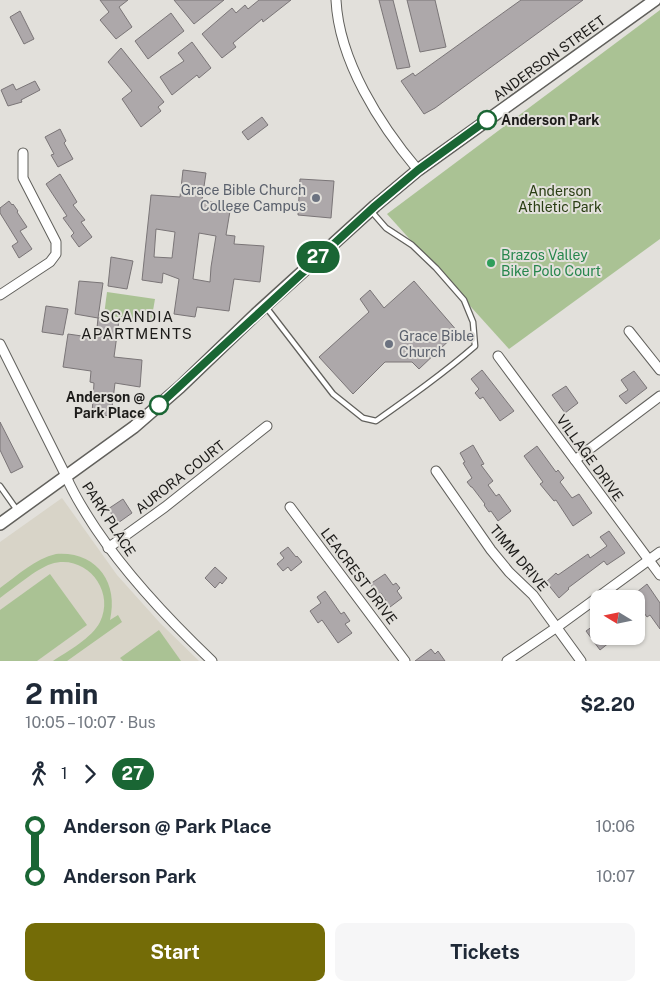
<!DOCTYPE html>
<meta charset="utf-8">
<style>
:root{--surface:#fff;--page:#f6f6f7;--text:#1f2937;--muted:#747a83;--accent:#746c07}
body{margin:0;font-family:"Public Sans",sans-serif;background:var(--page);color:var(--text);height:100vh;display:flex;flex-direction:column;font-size:19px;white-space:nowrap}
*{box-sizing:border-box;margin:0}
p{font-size:16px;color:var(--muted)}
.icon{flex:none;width:28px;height:28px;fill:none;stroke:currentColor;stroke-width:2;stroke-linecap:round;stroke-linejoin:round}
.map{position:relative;height:661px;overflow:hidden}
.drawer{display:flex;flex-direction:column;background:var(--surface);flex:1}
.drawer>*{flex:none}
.badge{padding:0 10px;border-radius:16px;font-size:18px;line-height:32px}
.needle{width:32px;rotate:280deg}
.controls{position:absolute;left:590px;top:590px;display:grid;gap:10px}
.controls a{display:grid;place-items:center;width:55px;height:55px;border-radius:10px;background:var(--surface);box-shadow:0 1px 4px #0004;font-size:25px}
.map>.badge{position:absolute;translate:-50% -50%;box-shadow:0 0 0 2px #fff}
.legs{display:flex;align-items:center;gap:8px;height:55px;padding:0 25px;font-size:16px}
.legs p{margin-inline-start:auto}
.head{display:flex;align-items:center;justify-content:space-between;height:85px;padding:0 25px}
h1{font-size:28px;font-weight:700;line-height:38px}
.primary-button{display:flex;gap:10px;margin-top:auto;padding:10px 25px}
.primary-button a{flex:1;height:58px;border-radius:10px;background:var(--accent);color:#fff;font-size:20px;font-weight:700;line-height:58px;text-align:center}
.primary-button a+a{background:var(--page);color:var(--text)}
ul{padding:0 25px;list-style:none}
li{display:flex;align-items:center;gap:18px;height:50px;font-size:19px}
li i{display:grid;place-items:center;width:8px;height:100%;margin:0 6px;background:currentColor}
li i::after{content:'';width:12px;height:12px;margin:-6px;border:4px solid;border-radius:50%;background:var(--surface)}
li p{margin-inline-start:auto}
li:first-child i{background:linear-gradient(#0000 50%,currentColor 0)}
li:last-child i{background:linear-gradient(currentColor 50%,#0000 0)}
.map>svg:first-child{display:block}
.built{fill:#d8d4c8}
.green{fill:#aac294}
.building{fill:#ada8aa;stroke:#7a7577;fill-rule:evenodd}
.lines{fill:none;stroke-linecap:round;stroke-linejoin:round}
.service-casing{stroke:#61605c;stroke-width:7}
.minor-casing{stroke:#61605c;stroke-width:11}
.tertiary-casing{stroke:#61605c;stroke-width:14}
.service{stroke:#fff;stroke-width:4.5}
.minor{stroke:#fff;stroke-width:9}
.tertiary{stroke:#fff;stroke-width:11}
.line-1-casing{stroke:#fff;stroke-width:11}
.line-1{stroke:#1a6634;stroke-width:8}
.stop-1-dot{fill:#fff;stroke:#1a6634;stroke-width:2.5}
.worship-dot{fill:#6b7280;stroke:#e2e0db;stroke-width:2}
.leisure-dot{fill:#2e9e5b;stroke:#e2e0db;stroke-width:2}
.labels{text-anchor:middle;stroke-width:4;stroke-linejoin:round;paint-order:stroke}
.street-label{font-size:14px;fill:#1d1c1a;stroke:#e2e0db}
.stop-label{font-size:14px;font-weight:bold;fill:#1d1c1a;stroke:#e2e0db;text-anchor:start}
.worship-label{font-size:14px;fill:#5b616d;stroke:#e2e0db;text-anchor:end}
.park-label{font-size:14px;fill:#2a3e13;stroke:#e2e0db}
.leisure-label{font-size:14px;fill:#27864d;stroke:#e2e0db;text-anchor:start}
.neighbourhood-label{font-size:15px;letter-spacing:1px;fill:#1d1c1a;stroke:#e2e0db}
</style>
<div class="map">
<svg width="660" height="661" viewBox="0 0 660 661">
<rect width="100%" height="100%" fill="#e2e0db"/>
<path class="built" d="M 62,498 L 117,575 L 160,623 L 199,661 L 0,661 L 0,542 Z"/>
<g class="green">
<path d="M 660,10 L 660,239 L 509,349 L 387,214 Z"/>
<path d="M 107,292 L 155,299 L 151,322 L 104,315 Z"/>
<path d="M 56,554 C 96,551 119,582 110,620 L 118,615 L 122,622 L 67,661 L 53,661 C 68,651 92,638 100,622 C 116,590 85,553 51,564 C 36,569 14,588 0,598 L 0,588 C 18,575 35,559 56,554 Z"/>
<path d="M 50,574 L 87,625 L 37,661 L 0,661 L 0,610 Z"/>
<path d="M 159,630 L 181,661 L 123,661 L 120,658 Z"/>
</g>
<g class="building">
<path d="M 100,0 L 128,0 L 119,7 L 132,27 L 116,39 L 100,20 L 109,12 Z"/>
<path d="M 174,0 L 224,0 L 194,24 Z"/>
<path d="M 259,0 L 291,0 L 263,22 L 262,19 L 233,43 L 236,47 L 222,58 L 202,34 L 232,8 L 236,13 L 245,5 L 248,9 Z"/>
<path d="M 379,0 L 393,0 L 410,67 L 397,69 Z"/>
<path d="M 407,0 L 435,0 L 446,47 L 420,52 Z"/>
<path d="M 521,0 L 583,0 L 435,108 L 424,114 L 401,81 L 413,73 L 415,76 Z"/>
<path d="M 20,11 L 34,39 L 24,44 L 10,17 Z"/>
<path d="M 171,13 L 184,31 L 148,59 L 135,41 Z"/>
<path d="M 192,42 L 211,68 L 199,78 L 197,75 L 172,95 L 160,77 L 184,61 L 178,53 Z"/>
<path d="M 121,48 L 164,102 L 158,107 L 161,111 L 141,127 L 122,99 L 132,91 L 108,62 Z"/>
<path d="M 35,81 L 40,90 L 21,100 L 22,102 L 8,106 L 1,90 L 13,84 L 16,90 Z"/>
<path d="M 262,117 L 268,125 L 248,140 L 242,132 Z"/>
<path d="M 60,129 L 66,141 L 64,143 L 73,159 L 58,167 L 51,155 L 54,154 L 45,137 Z"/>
<path d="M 183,170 L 206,173 L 202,200 L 231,205 L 226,235 L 235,236 L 234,244 L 264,246 L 260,282 L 234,279 L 229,311 L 197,307 L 195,317 L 174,314 L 179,279 L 163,273 L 162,283 L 142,280 L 151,195 L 180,197 ZM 156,229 L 175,232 L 172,258 L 154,257 ZM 199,233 L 216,236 L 211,267 L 210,282 L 193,279 Z"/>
<path d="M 60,174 L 77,202 L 73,205 L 85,220 L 81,222 L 92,237 L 79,247 L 71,236 L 74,233 L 63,218 L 67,216 L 46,184 Z"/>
<path d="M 300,179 L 334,181 L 331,218 L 298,215 Z"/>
<path d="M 9,201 L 12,205 L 13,204 L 18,211 L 17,212 L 27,227 L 20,231 L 32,249 L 19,258 L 12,246 L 18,242 L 0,213 L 0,208 Z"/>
<path d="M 111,257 L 133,261 L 127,289 L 108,286 Z"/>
<path d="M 79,281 L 103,283 L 98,318 L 75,314 Z"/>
<path d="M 414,281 L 458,332 L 419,369 L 412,362 L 385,362 L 353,394 L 319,357 L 369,312 L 360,299 L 370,290 L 384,308 Z"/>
<path d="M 46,306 L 68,309 L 63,335 L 42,332 Z"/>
<path d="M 98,318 L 119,320 L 114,357 L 142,360 L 140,387 L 115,383 L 111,416 L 92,414 L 94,383 L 90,382 L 91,371 L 63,367 L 68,334 L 96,338 Z"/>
<path d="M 482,370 L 514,411 L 500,421 L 483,397 L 480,399 L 475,393 L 479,389 L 471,379 Z"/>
<path d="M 634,371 L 647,388 L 626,404 L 619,396 L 628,390 L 621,380 Z"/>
<path d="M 566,386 L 578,403 L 565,413 L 552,395 Z"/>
<path d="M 0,422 L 23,467 L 11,473 L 0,450 Z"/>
<path d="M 473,445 L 484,464 L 481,465 L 493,481 L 488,485 L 496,496 L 499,494 L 511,511 L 498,521 L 491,511 L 489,512 L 484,505 L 485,504 L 472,487 L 471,487 L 467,482 L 472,478 L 463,463 L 465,462 L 460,453 Z"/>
<path d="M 537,446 L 556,472 L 558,470 L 564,478 L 560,482 L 572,498 L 579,494 L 592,513 L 573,526 L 556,500 L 554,501 L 540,484 L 543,482 L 524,456 Z"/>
<path d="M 123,499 L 132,513 L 118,523 L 108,509 Z"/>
<path d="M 609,531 L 625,553 L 607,565 L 604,561 L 568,588 L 569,589 L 559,598 L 546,582 L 556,573 L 558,575 L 588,554 L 590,558 L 607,546 L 600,537 Z"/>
<path d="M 288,547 L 296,557 L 297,556 L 302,562 L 291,571 L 288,567 L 283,571 L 277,564 L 284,558 L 280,553 Z"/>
<path d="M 215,567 L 227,578 L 222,584 L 220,582 L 215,588 L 205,578 Z"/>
<path d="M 385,574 L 393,585 L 396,583 L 400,588 L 397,591 L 402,598 L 390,607 L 381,593 L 378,595 L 370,584 Z"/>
<path d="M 647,584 L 660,603 L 660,629 L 650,615 L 647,617 L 636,602 L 636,599 L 634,599 L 632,596 Z"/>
<path d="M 325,591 L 341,614 L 344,612 L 350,621 L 345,624 L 352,633 L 338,643 L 322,620 L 318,623 L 310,611 L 321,603 L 317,597 Z"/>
<path d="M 596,624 L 599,628 L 599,636 L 605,636 L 610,642 L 600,650 L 586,631 Z"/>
<path d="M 431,649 L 435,654 L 438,651 L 445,661 L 415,661 Z"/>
</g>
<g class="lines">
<defs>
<g id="service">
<path d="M 266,307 L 333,394 L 363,418 L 376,421 C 410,397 444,373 475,346 L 473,322 L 464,300 L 436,268 L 412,245 L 386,228 L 372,212"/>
<path d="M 0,486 L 17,510"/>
</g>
<g id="minor">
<path d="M 336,0 C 339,61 380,125 418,170"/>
<path d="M 0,295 L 50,262 L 56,254 L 56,242 L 23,178 L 23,153"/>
<path d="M 629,331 L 660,370"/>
<path d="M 0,344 L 66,476 C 74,496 85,512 96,529 C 129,578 170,621 212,661"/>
<path d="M 498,356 L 660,575"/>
<path d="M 575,460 L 660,396"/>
<path d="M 436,471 L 491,550 L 509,572 L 533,595 L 581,661"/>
<path d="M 290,507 L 405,661"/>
<path d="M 108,548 L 165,507 L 267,426"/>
<path d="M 507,661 L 557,627 L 660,552"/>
</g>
<path id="tertiary" d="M 0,524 L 134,427 L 180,387 L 256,314 L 375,206 L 418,170 L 655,0"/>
</defs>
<use href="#service" class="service-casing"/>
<use href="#minor" class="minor-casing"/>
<use href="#tertiary" class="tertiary-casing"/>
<use href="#service" class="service"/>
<use href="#minor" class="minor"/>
<use href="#tertiary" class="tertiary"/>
</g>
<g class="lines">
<defs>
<path id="line-1" d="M 159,405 L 375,206 L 418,170 L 487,120"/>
</defs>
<use href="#line-1" class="line-1-casing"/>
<use href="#line-1" class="line-1"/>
</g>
<g class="stop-1-dot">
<circle cx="487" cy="120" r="9"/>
<circle cx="159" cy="405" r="9"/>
</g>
<g class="worship-dot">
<circle cx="316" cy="198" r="5"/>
<circle cx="389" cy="344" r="5"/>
</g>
<circle class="leisure-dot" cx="491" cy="263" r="5"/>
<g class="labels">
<g class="street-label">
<text transform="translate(549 58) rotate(-36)" y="5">ANDERSON STREET</text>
<text transform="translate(590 458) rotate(54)" y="5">VILLAGE DRIVE</text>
<text transform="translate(180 477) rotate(-38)" y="5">AURORA COURT</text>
<text transform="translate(109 519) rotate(57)" y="5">PARK PLACE</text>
<text transform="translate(519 558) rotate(50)" y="5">TIMM DRIVE</text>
<text transform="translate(359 576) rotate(53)" y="5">LEACREST DRIVE</text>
</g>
<g class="stop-label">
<text x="501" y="125">Anderson Park</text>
<text x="145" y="402" text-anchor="end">Anderson @<tspan x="145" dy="16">Park Place</tspan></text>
</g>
<g class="worship-label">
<text x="306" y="195">Grace Bible Church<tspan x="306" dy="16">College Campus</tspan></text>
<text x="399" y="341" text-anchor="start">Grace Bible<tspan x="399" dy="16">Church</tspan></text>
</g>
<g class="park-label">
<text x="560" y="196">Anderson<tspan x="560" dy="16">Athletic Park</tspan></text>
</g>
<g class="leisure-label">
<text x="501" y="260">Brazos Valley<tspan x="501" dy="16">Bike Polo Court</tspan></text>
</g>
<g class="neighbourhood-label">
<text x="137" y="322">SCANDIA<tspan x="137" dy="17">APARTMENTS</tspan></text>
</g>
</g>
</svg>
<div class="controls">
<a><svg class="needle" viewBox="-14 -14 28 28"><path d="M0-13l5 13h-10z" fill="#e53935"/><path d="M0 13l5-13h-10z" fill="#747a83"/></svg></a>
</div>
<b class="badge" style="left:318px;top:257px;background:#1a6634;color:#fff">27</b>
</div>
<section class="drawer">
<div class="head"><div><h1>2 min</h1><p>10:05 – 10:07 · Bus</p></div><b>$2.20</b></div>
<div class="legs"><svg class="icon" aria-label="walk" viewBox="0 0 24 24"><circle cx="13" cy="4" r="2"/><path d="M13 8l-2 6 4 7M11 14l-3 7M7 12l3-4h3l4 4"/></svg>1<svg class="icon" aria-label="forward" viewBox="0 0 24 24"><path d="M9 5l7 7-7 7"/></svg><b class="badge" style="background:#1a6634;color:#fff">27</b></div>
<ul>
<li><i style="color:#1a6634"></i><b>Anderson @ Park Place</b><p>10:06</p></li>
<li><i style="color:#1a6634"></i><b>Anderson Park</b><p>10:07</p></li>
</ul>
<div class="primary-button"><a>Start</a><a>Tickets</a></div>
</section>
